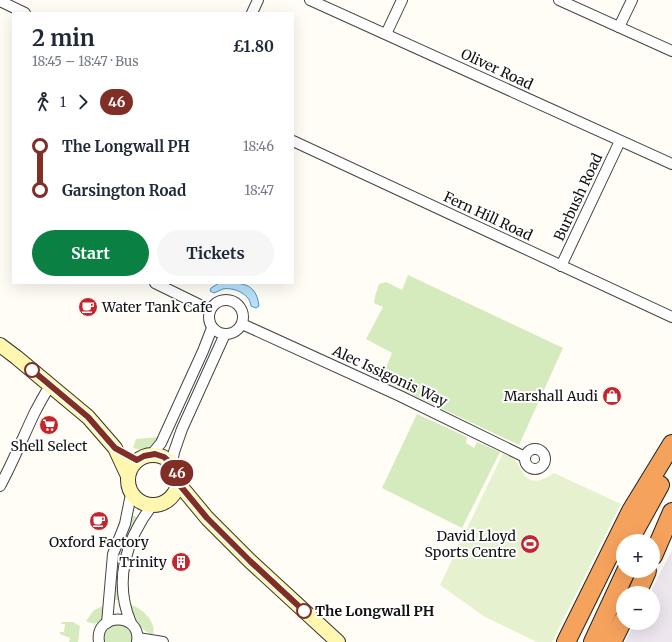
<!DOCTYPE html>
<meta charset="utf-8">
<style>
:root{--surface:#fff;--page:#f6f6f7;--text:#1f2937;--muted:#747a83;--accent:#0b8043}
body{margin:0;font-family:Merriweather,serif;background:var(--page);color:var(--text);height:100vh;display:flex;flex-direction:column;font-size:15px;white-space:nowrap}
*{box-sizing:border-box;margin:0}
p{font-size:13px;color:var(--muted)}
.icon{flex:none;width:22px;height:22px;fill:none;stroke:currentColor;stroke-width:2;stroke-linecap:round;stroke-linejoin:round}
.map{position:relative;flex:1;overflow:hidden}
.drawer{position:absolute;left:12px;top:12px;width:282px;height:272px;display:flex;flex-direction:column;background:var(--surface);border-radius:0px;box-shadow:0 4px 16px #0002}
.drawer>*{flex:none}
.badge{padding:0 8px;border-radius:13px;font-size:14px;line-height:26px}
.tools{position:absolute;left:616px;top:534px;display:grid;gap:8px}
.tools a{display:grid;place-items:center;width:44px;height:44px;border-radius:50%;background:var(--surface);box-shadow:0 4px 16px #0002;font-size:20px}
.map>.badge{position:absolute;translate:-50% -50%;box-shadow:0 0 0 2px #fff}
.legs{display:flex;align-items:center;gap:6px;height:44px;padding:0 20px;font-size:13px}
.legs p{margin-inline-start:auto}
.headline{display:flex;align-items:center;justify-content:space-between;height:68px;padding:0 20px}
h1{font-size:22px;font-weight:700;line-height:30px}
.button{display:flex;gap:8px;margin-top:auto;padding:8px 20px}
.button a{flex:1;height:46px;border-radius:24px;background:var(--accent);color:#fff;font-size:16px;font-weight:700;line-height:46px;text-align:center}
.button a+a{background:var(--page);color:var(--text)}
ul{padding:0 20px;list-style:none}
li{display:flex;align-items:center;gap:14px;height:44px;font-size:15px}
li i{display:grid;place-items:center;width:6px;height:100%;margin:0 5px;background:currentColor}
li i::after{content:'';width:10px;height:10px;margin:-5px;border:3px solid;border-radius:50%;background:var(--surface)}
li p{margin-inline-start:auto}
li:first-child i{background:linear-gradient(#0000 50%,currentColor 0)}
li:last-child i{background:linear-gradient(currentColor 50%,#0000 0)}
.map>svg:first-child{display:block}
.industrial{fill:#eee6ef}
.green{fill:#d5ebbd}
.pitch{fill:#e6f2cf}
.water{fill:#b9e0f7;stroke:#3f96cf}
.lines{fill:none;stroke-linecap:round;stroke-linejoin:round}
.street-casing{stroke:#444;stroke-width:12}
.secondary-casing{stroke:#333;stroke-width:16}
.highway-casing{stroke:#222;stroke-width:20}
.street{stroke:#fff;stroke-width:10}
.secondary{stroke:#fff6b0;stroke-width:14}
.highway{stroke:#f5a25d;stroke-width:18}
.line-1-casing{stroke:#fff;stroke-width:9}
.line-1{stroke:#812e27;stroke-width:6}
.stop-1-dot{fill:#fff;stroke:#812e27;stroke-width:2}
.labels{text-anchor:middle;stroke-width:4;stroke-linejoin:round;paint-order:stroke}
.street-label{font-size:14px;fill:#111;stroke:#fff}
.poi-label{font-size:14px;fill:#111;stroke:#fff;text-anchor:end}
.stop-label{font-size:14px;font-weight:bold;fill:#111;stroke:#fff;text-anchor:start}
</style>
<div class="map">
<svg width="672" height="642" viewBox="0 0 672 642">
<rect width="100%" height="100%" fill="#fffdf5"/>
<path class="industrial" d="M 672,550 L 672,642 L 625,642 L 635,623 L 653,623 L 653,593 L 650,593 Z"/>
<g class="green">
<path d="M 408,275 L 563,348 L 519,445 L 381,380 L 392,353 L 366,339 L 383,307 L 374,303 L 375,296 L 379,284 L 386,282 L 402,290 Z"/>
<path d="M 417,414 L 467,437 L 466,443 L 474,448 L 477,442 L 500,452 L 462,528 L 382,488 Z"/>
<path d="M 159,437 L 161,438 C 153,446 145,451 133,448 L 136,439 Z"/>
<path d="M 132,515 L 137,517 C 126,541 118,573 118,600 L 114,600 L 116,561 Z"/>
<path d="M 127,603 C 140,607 157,620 153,635 C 139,630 133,617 127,603 Z"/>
<path d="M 105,605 C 103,617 102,629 86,621 L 94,610 Z"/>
<path d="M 62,622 L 73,622 L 80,626 L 78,642 L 69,642 L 70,638 L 60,634 L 60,632 L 64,632 L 65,624 L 61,624 Z"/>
<path d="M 116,624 C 127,626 133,631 132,642 L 104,642 C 104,633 107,626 116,624 Z"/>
</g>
<path class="pitch" d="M 503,453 C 506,455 511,456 514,459 C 518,462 520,469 523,473 C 531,486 544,480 554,473 L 621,504 L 552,642 L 537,642 L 485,617 L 440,585 Z"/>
<path class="water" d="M 219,283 C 240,283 256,281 259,306 L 256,308 L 251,306 C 250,294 234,287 223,289 C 220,290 217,292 214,293 L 210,291 L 211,288 Z"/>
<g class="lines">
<defs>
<g id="street">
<path d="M 310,0 L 672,164"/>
<path d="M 559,0 L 672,51"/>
<path d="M 0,1 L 25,13"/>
<path d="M 252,13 L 258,0"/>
<path d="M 619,27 L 632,0"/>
<path d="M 386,34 L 402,0"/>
<path d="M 293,141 L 672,317"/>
<path d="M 561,266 L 620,141"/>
<path d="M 155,283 L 210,310"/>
<circle cx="226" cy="317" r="17"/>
<path d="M 242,324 L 400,396 L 525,457"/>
<circle cx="535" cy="459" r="10"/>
<path d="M 151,455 L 161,443 L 203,351 L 212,328"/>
<path d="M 172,463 L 174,452 L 182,429 L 225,334"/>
<path d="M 0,486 C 13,462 23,437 35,412 C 40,403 44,394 51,385"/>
<path d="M 107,623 L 113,554 L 125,524 L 130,499 L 132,494"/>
<path d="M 131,623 C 113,581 126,539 153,504"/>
<path d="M 138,638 L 163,642"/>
<path d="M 99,642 C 94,612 142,612 137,642"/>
</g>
<g id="secondary">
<path d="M 0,345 L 16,357 L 88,417 L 115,448 L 128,476"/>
<circle cx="153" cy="480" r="25"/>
<path d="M 178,483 L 207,518 L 250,561 L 338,642"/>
</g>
<g id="highway">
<path d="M 629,541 L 660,485"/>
<path d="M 653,556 L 672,512"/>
<path d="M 637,593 L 647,571"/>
<path d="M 566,642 L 631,511 L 672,444"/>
<path d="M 593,642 L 626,571"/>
<path d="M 612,642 L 623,620"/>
</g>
</defs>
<use href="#street" class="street-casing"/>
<use href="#secondary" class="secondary-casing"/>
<use href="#highway" class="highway-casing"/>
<use href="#street" class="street"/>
<use href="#secondary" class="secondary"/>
<use href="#highway" class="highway"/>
</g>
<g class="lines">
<defs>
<path id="line-1" d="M 32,370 L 88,417 L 115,448 L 137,460 L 144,456 L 155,454 L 164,457 L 172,464 L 178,474 L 178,483 L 207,518 L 250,561 L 304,611"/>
</defs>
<use href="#line-1" class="line-1-casing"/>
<use href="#line-1" class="line-1"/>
</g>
<defs>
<symbol id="cafe-disc" viewBox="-11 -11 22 22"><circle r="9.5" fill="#c4262e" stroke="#fff"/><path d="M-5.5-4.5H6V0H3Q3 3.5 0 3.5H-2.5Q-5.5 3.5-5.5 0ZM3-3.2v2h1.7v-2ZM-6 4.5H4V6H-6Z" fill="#fff"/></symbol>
<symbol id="shop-disc" viewBox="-11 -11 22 22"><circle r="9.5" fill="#c4262e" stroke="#fff"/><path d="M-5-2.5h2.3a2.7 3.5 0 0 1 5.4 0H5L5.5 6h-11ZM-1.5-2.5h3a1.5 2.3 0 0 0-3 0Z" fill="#fff"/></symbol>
<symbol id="supermarket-disc" viewBox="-11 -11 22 22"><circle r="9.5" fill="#c4262e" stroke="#fff"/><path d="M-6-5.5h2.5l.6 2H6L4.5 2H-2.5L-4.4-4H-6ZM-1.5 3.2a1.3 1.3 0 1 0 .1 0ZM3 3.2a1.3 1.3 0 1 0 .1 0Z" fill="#fff"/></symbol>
<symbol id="stadium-disc" viewBox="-11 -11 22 22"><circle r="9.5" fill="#c4262e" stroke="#fff"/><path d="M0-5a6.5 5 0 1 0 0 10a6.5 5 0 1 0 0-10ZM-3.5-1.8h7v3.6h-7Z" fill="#fff"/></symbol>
<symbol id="building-disc" viewBox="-11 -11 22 22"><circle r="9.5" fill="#c4262e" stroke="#fff"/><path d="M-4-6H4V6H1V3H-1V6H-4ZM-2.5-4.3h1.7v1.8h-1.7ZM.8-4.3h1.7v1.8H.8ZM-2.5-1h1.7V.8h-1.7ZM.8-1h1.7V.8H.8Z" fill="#fff"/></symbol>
</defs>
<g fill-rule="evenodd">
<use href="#cafe-disc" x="77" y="296" width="22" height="22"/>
<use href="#shop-disc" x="601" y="385" width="22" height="22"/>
<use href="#supermarket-disc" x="38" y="414" width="22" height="22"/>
<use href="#cafe-disc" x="88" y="510" width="22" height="22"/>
<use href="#stadium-disc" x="519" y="533" width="22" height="22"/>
<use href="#building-disc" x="170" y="551" width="22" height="22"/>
</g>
<g class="stop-1-dot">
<circle cx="32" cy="370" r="7"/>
<circle cx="304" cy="611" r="7"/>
</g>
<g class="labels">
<g class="street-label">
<text transform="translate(497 69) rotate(25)" y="5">Oliver Road</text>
<text transform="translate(578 197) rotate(-65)" y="5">Burbush Road</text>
<text transform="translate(488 216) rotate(25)" y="5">Fern Hill Road</text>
<text transform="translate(390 376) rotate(25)" y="5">Alec Issigonis Way</text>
</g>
<g class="poi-label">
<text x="102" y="312" text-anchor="start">Water Tank Cafe</text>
<text x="598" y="401">Marshall Audi</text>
<text x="49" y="451" text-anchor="middle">Shell Select</text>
<text x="516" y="541">David Lloyd<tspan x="516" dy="16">Sports Centre</tspan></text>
<text x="99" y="547" text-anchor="middle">Oxford Factory</text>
<text x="167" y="567">Trinity</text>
</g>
<g class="stop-label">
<text x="315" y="616">The Longwall PH</text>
</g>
</g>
</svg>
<div class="tools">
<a>+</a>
<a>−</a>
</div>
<b class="badge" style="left:177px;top:473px;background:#812e27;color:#fff">46</b>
<section class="drawer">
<div class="headline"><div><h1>2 min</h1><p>18:45 – 18:47 · Bus</p></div><b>£1.80</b></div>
<div class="legs"><svg class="icon" aria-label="walk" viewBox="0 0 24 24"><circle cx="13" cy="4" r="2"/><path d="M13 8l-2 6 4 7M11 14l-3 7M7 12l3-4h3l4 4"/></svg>1<svg class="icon" aria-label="forward" viewBox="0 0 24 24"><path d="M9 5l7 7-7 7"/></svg><b class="badge" style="background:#812e27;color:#fff">46</b></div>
<ul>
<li><i style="color:#812e27"></i><b>The Longwall PH</b><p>18:46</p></li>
<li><i style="color:#812e27"></i><b>Garsington Road</b><p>18:47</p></li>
</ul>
<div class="button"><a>Start</a><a>Tickets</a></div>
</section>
</div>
